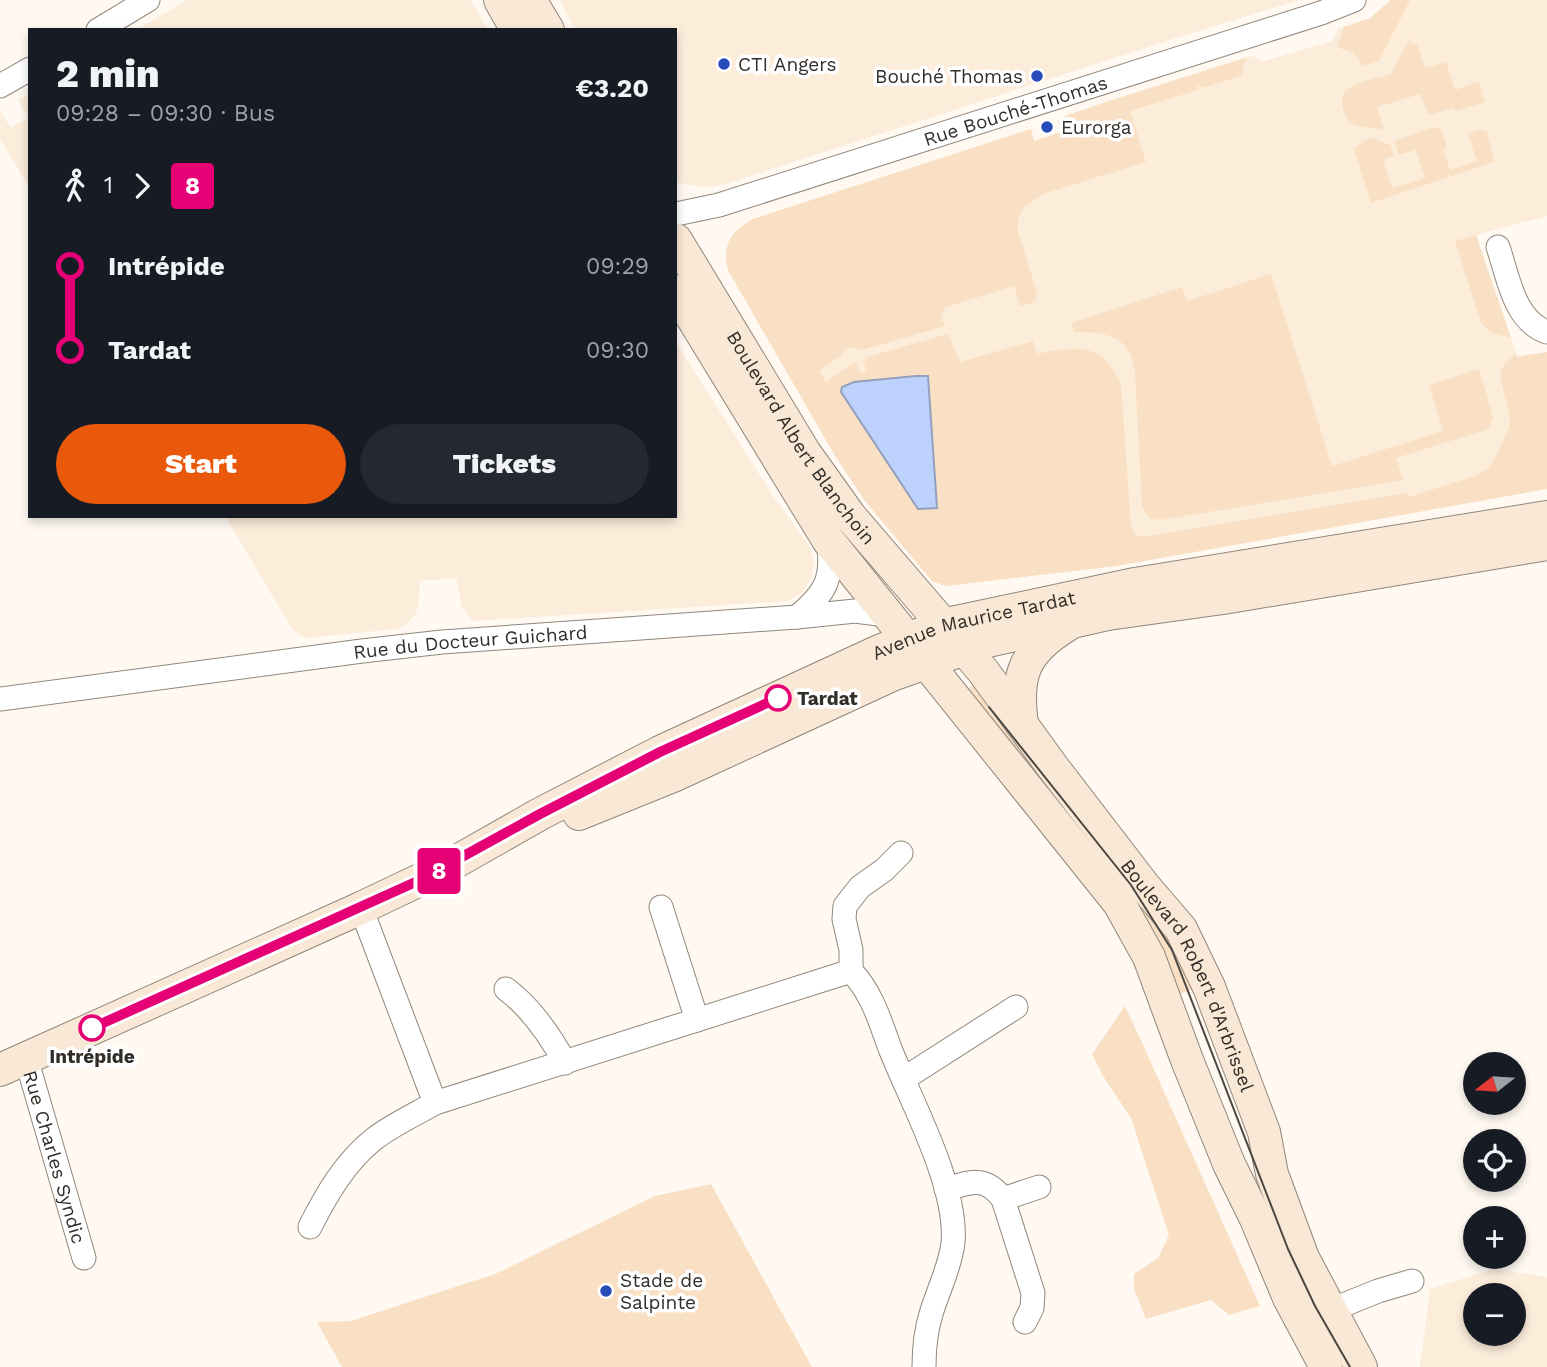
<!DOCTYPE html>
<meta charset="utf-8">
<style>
:root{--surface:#171b24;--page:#242831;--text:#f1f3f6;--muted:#9ea1a6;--accent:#ea580c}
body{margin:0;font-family:"Work Sans",sans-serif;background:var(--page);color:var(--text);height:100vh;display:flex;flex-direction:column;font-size:26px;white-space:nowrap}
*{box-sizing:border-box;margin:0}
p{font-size:23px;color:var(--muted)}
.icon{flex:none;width:38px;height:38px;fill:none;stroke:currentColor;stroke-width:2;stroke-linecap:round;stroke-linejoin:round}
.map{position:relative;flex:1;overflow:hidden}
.side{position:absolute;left:28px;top:28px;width:649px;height:490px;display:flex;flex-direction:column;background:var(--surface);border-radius:0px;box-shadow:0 4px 10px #0003}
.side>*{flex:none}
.badge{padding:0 14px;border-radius:5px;font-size:24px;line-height:46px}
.needle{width:46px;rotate:253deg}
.fabs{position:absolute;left:1463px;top:1052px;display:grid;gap:14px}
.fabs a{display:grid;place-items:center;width:63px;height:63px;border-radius:50%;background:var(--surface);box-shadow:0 4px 10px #0003;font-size:35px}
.map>.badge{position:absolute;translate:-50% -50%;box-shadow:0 0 0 4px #fff}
.legs{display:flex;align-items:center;gap:10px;height:77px;padding:0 28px;font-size:23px}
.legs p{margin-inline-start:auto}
.overview{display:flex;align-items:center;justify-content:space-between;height:119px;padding:0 28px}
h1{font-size:38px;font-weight:800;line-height:52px}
.cta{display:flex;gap:14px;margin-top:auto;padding:14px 28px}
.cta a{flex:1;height:80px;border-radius:42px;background:var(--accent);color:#fff;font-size:28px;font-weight:800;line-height:80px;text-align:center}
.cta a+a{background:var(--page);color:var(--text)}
ul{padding:0 28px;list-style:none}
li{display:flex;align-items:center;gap:24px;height:84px;font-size:26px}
li i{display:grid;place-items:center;width:10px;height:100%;margin:0 9px;background:currentColor}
li i::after{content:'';width:18px;height:18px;margin:-9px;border:5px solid;border-radius:50%;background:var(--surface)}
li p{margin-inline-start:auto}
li:first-child i{background:linear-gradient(#0000 50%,currentColor 0)}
li:last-child i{background:linear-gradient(currentColor 50%,#0000 0)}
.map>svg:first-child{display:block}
.built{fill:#fcecda;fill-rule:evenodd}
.green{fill:#f9e0c4;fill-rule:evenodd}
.water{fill:#bdd1fd;stroke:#93a0bd;stroke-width:2}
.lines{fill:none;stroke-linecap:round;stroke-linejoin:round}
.street-casing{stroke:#90877c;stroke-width:25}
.secondary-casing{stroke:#90877c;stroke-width:34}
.street{stroke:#fff;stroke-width:23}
.secondary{stroke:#f8e8d5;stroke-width:32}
.tram{stroke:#4b4742;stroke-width:2}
.line-1-casing{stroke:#fff;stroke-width:16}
.line-1{stroke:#e50076;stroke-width:10}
.poi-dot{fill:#284bba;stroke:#fff;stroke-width:2.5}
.stop-1-dot{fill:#fff;stroke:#e50076;stroke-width:3.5}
.labels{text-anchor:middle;stroke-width:7;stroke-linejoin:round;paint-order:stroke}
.poi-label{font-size:19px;fill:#312d29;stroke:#fff;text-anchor:start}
.street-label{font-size:19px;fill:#312d29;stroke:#fff}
.stop-label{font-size:19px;font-weight:bold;fill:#312d29;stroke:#fff;text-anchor:start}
</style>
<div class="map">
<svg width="1547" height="1367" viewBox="0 0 1547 1367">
<rect width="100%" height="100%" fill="#fff9f2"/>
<g class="built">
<path d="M 187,0 L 470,0 L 488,30 L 137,30 Z"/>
<path d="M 560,0 L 1299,0 L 1173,39 L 726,184 L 704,188 L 676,182 L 676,30 L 575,30 Z"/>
<path d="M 1391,0 L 1547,0 L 1547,216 L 1476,235 L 1517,356 L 1547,352 L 1547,489 L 1116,566 L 946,586 L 932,581 L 865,501 L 834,454 L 729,272 L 726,265 L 726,250 L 732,235 L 743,225 L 753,219 L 1031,129 L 1034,141 L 1061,132 L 1058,120 L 1104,102 L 1244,58 L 1253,56 L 1264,61 L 1332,41 L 1338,29 L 1370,18 Z"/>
<path d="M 30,93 L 30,189 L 0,139 L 0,111 L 11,128 L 28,118 L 18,100 Z"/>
<path d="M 676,342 L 773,496 L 809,546 L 814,562 L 811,579 L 803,592 L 789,601 L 472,621 L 462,607 L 456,578 L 428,580 L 420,581 L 418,607 L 415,615 L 404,626 L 397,629 L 305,638 L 292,629 L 225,516 L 676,516 Z"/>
<path d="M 1494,1269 L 1547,1277 L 1547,1367 L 1420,1367 L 1430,1289 ZM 1514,1295 L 1514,1334 L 1475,1334 L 1475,1295 Z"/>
</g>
<g class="green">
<path d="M 1391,0 L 1410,0 L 1379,61 L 1364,66 L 1353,53 L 1337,47 L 1344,27 L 1370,18 Z"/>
<path d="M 1410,38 L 1413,45 L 1417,43 L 1425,68 L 1446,62 L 1455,90 L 1479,82 L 1485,102 L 1456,111 L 1452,108 L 1429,115 L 1420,94 L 1377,107 L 1384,129 L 1363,127 L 1349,123 C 1346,116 1341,108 1342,100 C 1344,82 1377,79 1391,74 Z"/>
<path d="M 1245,58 L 1241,76 L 1201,88 L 1200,86 L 1197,86 L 1198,90 L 1130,111 L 1146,162 L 1043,194 L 1024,207 L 1018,219 L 1018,231 L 1037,293 L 1035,296 L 1038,295 L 1034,302 L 1020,306 L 1014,286 L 946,307 L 941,313 L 945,326 L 862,350 L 852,347 L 845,349 L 841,355 L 819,371 L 826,382 L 855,362 L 861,373 L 866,371 L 864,363 L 867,357 L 948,334 L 960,362 L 1033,341 L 1037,354 C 1078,346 1102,342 1121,384 L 1131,527 L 1135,534 L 1142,537 L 1407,493 L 1409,497 L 1478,475 L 1488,468 L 1496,456 L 1509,428 L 1510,417 L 1500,377 L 1503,366 L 1516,353 L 1517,357 L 1547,352 L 1547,489 L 1116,566 L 946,586 L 932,581 L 865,501 L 834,454 L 729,272 C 720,248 732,230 753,219 L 1031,129 L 1034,141 L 1061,132 L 1058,120 L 1070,114 ZM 916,376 L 928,376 L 918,509 L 841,392 L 842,387 L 854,382 Z"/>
<path d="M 1434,127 L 1441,129 L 1447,147 L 1443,149 L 1450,170 L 1477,161 L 1468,134 L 1480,129 L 1487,132 L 1494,162 L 1371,203 L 1354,149 L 1370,137 L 1387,144 L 1390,143 L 1394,156 L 1383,160 L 1392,188 L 1425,178 L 1416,150 L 1399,155 L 1394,141 Z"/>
<path d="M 1476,235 L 1511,338 L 1492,333 L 1481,323 L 1455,241 Z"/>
<path d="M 1271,274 L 1332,466 L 1443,431 L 1429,385 L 1479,369 L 1493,417 L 1489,429 L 1396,458 L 1403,480 L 1160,520 L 1149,518 L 1142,506 L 1135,373 C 1131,335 1106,332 1074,332 L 1071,323 L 1182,287 L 1187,301 Z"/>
<path d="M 975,683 L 1161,923 L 1194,989 L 1177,995 L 961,694 Z"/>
<path d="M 1125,1006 L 1144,1047 L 1260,1306 L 1229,1315 L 1211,1300 L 1146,1319 L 1134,1289 L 1134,1274 L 1158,1258 L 1169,1235 L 1131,1118 L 1103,1076 L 1092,1054 Z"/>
<path d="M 711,1184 L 812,1367 L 342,1367 L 317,1322 L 351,1321 L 495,1274 L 655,1196 Z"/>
</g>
<path class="water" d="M 916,376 L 928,376 L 937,508 L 918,509 L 841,392 L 842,387 L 854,382 Z"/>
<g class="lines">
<defs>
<g id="street">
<path d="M 98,30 L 148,0"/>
<path d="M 0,86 L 30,69"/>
<path id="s1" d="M 676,214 L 719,205 L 1321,13 L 1354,0"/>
<path d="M 1498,247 C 1508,276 1514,321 1547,332"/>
<path d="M 797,617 C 826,593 834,578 828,540"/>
<path id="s2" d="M 0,699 L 362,651 L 442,642 L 797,617 L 855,611 L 894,616"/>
<path d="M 661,907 L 697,1020"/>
<path d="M 361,908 L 435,1103 L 851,971 C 873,994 880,1022 891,1051 C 912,1103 958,1187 953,1243 C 950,1268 938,1290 931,1314 C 926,1330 924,1350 924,1367"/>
<path d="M 851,971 L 851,950 L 844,919 L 845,906 L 860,887 L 884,870 L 901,853"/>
<path d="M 506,989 C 531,1008 550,1035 565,1063"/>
<path id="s3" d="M 26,1058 L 84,1258"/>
<path d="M 905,1078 L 1016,1007"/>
<path d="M 946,1189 C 971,1182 985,1175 1003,1199 L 1033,1293 L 1032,1308 L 1025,1322"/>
<path d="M 1003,1199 L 1039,1187"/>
<path d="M 310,1227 C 326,1195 345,1162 374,1139 C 392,1125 416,1114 435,1103"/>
<path d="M 1331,1310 L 1378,1291 L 1412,1281"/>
</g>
<g id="secondary">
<path d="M 500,0 L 517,30"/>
<path d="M 530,0 L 548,30"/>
<path id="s4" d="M 676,240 L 805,453 L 850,516 L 983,671 L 1052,766 L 1145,887 L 1181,929 L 1209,987 L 1264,1132 L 1272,1174 L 1303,1258 L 1361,1367"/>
<path d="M 676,291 L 828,540 L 1119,903 L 1149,957 L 1187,1060 L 1229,1164 L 1256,1219 L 1289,1298 L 1326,1367"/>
<path d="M 1022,724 C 1015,675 1024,652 1066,626"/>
<path d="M 579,814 L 673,776 L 892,675 L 984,642 L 1108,614 L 1223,598 L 1547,544"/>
<path id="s5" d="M 0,1070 L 361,908 L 445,868 L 540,814 L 660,752 L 877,652 L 942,625 L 1135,584 L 1547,517"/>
</g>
</defs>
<use href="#street" class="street-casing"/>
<use href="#secondary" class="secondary-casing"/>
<use href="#street" class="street"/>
<use href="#secondary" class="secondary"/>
<path class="tram" d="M 989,707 L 1131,885 L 1172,950 L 1288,1249 L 1315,1306 L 1350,1367"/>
</g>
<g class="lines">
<defs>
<path id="line-1" d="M 92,1028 L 420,880 L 540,814 L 660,752 L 778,698"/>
</defs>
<use href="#line-1" class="line-1-casing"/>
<use href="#line-1" class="line-1"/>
</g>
<g class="poi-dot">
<circle cx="724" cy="64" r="7"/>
<circle cx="1037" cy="76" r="7"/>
<circle cx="1047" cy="127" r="7"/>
<circle cx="606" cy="1291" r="7"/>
</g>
<g class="stop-1-dot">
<circle cx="778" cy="698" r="12"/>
<circle cx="92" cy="1028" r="12"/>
</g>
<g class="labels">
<g class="poi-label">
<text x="738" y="71">CTI Angers</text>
<text x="1023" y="83" text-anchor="end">Bouché Thomas</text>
<text x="1061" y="134">Eurorga</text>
<text x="620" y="1287">Stade de<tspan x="620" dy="22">Salpinte</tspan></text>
</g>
<g class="street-label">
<text dy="7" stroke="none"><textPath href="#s1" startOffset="355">Rue Bouché-Thomas</textPath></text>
<text dy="7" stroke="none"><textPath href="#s4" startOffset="234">Boulevard Albert Blanchoin</textPath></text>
<text dy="7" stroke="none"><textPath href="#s5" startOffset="1073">Avenue Maurice Tardat</textPath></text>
<text dy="7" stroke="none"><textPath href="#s2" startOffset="474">Rue du Docteur Guichard</textPath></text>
<text dy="7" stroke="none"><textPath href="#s4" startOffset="900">Boulevard Robert d'Arbrissel</textPath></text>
<text dy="7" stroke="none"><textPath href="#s3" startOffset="103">Rue Charles Syndic</textPath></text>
</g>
<g class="stop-label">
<text x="797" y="705">Tardat</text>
<text x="92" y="1063" text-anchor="middle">Intrépide</text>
</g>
</g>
</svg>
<div class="fabs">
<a><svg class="needle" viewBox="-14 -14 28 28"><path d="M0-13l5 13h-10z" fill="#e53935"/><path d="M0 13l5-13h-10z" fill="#9ea1a6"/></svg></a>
<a><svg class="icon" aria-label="locate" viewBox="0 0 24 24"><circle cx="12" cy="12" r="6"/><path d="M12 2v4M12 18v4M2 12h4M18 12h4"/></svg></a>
<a>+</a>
<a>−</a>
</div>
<b class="badge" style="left:439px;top:871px;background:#e50076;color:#fff">8</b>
<section class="side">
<div class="overview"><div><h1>2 min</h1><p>09:28 – 09:30 · Bus</p></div><b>€3.20</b></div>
<div class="legs"><svg class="icon" aria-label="walk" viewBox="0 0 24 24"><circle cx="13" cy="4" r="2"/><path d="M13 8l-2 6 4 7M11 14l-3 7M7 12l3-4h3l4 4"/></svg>1<svg class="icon" aria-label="forward" viewBox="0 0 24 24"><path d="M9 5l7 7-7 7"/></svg><b class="badge" style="background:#e50076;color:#fff">8</b></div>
<ul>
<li><i style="color:#e50076"></i><b>Intrépide</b><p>09:29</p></li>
<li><i style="color:#e50076"></i><b>Tardat</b><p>09:30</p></li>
</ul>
<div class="cta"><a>Start</a><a>Tickets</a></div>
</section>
</div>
